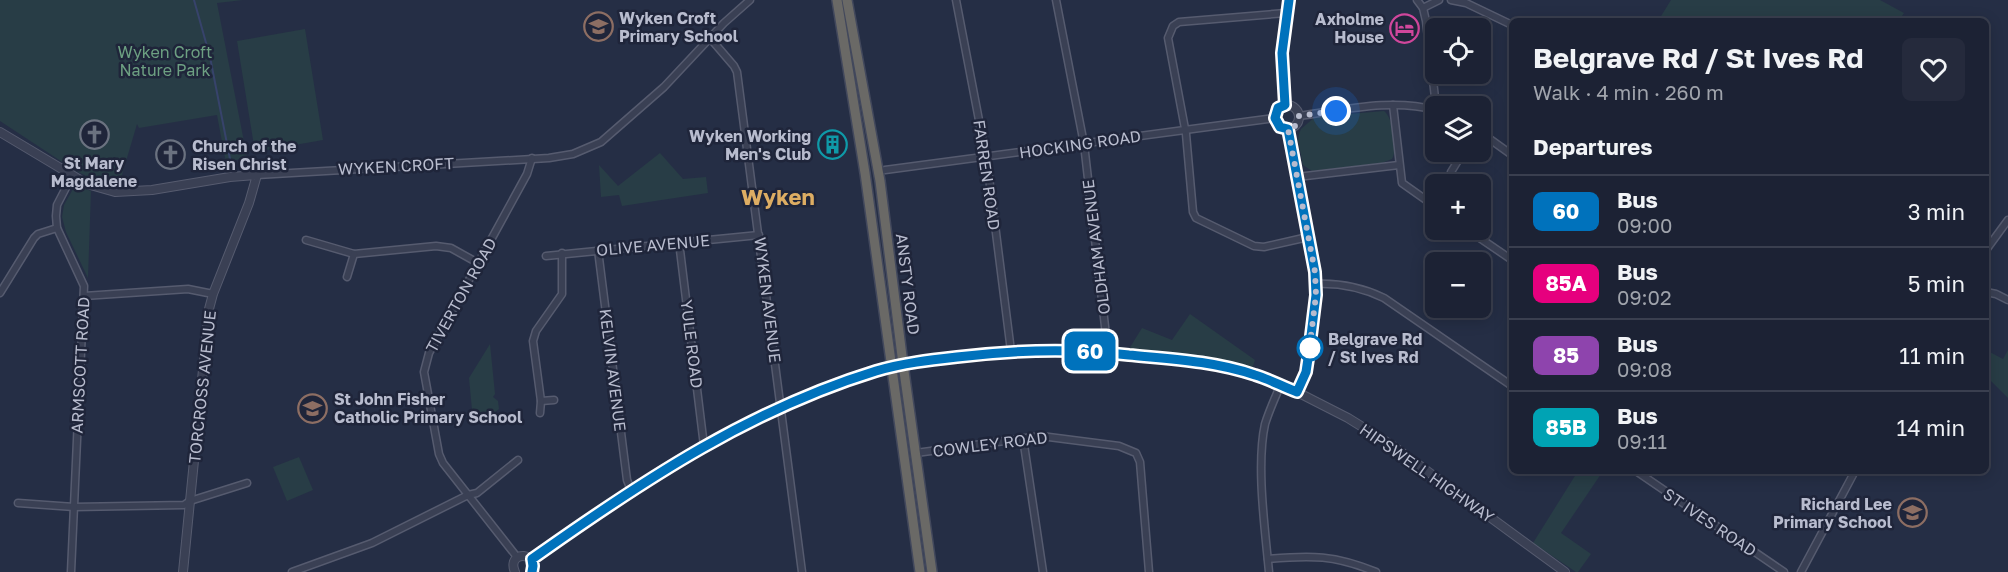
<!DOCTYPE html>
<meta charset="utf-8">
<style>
:root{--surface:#1c2234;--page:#252a3c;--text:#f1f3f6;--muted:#a0a4ac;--line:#3a3f4f}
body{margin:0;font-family:"Golos Text",sans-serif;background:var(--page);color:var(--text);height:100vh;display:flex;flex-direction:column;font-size:22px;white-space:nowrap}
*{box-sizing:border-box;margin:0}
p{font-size:20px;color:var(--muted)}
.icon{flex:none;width:33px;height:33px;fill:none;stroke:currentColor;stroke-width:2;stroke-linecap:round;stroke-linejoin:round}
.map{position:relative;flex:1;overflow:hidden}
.side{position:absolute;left:1509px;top:18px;width:480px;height:456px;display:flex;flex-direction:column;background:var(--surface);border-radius:9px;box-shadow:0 3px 15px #0003,0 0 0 2px var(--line)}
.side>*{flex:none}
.badge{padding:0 12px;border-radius:9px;font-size:21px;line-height:39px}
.tools{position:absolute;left:1425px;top:18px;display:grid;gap:12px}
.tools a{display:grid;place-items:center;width:66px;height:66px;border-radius:9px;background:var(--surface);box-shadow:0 3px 15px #0003,0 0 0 2px var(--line);font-size:30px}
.you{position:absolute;width:30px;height:30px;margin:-15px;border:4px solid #fff;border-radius:50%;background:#1a73e8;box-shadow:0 0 0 9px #1a73e833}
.map>.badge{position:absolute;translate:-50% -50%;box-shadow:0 0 0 3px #fff}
h2{padding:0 24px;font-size:22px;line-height:54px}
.round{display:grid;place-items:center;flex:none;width:63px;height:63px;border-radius:9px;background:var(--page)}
.summary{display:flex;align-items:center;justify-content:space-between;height:102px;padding:0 24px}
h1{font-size:28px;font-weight:700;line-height:45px}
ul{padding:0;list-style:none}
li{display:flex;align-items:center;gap:18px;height:72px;padding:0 24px;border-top:2px solid var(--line)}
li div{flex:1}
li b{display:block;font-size:22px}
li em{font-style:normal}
li .badge{min-width:66px;font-weight:700;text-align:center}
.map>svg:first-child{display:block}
.green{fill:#283d46}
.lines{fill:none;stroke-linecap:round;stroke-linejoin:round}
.stream{stroke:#37436b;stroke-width:2}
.minor-casing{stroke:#565b6f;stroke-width:9}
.tertiary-casing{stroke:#565b6f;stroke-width:10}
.trunk-casing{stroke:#42485c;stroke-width:12}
.minor{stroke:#3a4054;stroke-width:6}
.tertiary{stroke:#3a4054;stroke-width:8}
.trunk{stroke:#6a6966;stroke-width:9}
.line-casing{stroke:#fff;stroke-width:14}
.line{stroke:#0072bc;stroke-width:9}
.walk{stroke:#b8bcce;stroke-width:6;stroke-dasharray:0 10.8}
.stop-dot{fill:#fff;stroke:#0072bc;stroke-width:3}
.labels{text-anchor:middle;stroke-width:5;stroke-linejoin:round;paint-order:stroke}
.poi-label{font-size:16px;font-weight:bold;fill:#b8bcce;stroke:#1f253a;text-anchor:start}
.park-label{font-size:16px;fill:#6da082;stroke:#1f253a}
.street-label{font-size:16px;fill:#b8bcce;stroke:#1f253a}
.stop-label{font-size:16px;font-weight:bold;fill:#b8bcce;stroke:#1f253a;text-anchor:start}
.district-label{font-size:22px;font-weight:bold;fill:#ddad63;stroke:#1f253a}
</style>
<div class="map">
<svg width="2008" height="572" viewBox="0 0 2008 572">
<rect width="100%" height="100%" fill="#252e45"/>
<g class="green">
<path d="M 0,0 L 243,0 L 217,3 L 247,157 L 226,163 L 217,115 L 139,128 L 137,124 L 119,185 L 99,182 L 76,171 L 0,121 Z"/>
<path d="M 1671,0 L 1880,0 L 1904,13 L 1899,21 L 1658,21 Z"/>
<path d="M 305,29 L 323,140 L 255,152 L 237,41 Z"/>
<path d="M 1384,111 C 1393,117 1398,150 1392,159 L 1382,163 L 1312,171 L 1303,165 L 1298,140 L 1299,134 L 1301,129 L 1315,117 Z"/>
<path d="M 660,153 L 683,179 L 706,177 L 708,193 L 622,206 L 619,195 L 601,197 L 599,165 L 618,186 Z"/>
<path d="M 78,186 L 91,191 L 88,278 L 66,232 L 62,217 L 64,205 L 73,189 Z"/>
<path d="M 1190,314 L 1255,360 L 1252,369 L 1215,360 L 1129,349 L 1142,328 L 1172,340 Z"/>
<path d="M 490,344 L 495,394 L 493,397 L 498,401 L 499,409 L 481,423 L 472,410 L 469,378 Z"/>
<path d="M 1986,350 L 2003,359 L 2008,350 L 2008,398 L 1986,376 Z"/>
<path d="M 299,457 L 313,490 L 287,501 L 273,467 Z"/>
<path d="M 1578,471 L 1603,471 L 1561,533 L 1591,554 L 1578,572 L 1576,572 L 1533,543 Z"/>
</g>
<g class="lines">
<path class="stream" d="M 194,0 L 210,57 L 230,159"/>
<defs>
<g id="minor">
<path d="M 956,0 L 987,162 L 1011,351"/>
<path d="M 1056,0 L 1084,144 L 1106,335 L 1107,352"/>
<path d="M 1417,0 L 1423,8 L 1426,21 L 1436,106"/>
<path d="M 1451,0 L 1466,3 L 1512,25"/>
<path d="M 1423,8 L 1439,0"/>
<path d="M 1286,13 L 1179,22 L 1173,26 L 1168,38 L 1186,134 L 1193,212 L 1196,218 L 1254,246 L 1264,247 L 1308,237"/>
<path d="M 710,38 L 734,66 L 737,72 L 802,572"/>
<path d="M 1393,105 L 1402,183 L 1436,207"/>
<path d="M 1299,116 C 1344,110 1391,98 1436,110"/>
<path d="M 1480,132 L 1512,155"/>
<path d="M 885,170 L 1275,118"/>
<path d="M 257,175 L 549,158 L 573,154 L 601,142 L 664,87 L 724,23 L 750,0"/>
<path d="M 1297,177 L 1399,165"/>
<path d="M 1449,184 L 1451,172 L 1459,159"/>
<path d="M 1468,230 L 1512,260"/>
<path d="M 306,240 L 354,254 L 436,246 L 451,248 L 478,263"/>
<path d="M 679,242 L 704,446"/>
<path d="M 598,250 L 627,480 L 631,490"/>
<path d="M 1986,250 L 2008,220"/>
<path d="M 546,256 L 759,235"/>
<path d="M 347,277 L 354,254"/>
<path d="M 1316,284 C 1339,283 1363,288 1384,298 L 1512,386"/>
<path d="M 1986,292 L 1996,294 L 2008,300"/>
<path d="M 0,293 L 34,238 L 38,234 L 57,228"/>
<path d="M 84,296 L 188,289 L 213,294"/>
<path d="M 541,401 L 554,400"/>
<path d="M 540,413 L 541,401 L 533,341 L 536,331 L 562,294 L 562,253"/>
<path d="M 1023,438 L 1043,572"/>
<path d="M 916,453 L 1041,436 L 1119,446 L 1136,453 L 1140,462 L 1149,572"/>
<path d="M 1636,471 L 1784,572"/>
<path d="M 18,503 L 74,507 L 184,505 L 190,501 L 247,483"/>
<path d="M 517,557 L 443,463 L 439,454 L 424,372 L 429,353 L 527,174 L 532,158"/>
<path d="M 1268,559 C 1311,555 1335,555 1376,572"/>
<path d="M 71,572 L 84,286 L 57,228 L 56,216 L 57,205 L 72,176"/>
<path d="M 292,572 L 372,543 L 468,495 L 477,493 L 518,460"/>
<path d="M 1269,572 C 1265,529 1256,465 1265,424 C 1269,411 1275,398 1280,386"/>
<path d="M 1801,572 L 1855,471"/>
</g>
<g id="tertiary">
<path d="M 1285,105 L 1282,53 L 1289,0"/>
<circle cx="1287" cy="117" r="12"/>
<path d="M 1288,129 L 1316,284 L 1316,295 L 1306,371 L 1297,392"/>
<path d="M 0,132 L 87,184 L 115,192 L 152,190 L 230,177 L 257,175 L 249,203 L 213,294 L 209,309 L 183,572"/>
<path d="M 532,559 L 631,490 L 704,446 L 781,406 L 877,371 L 919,361 L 1011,351 L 1069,351 L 1107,352 L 1200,362 L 1255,375 L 1297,392 L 1348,418 L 1393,446 L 1565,572"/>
<path d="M 515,572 C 509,558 521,552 532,559 L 533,566 L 531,572"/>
</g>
<g id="trunk">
<path d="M 837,0 L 865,173 L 920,572"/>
<path d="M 847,0 L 880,181 L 903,364 L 932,572"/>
</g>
</defs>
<use href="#minor" class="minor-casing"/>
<use href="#tertiary" class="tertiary-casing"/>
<use href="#trunk" class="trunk-casing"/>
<use href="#minor" class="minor"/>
<use href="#tertiary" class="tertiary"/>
<use href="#trunk" class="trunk"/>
</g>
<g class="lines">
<defs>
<path id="line" d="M 532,572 L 533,566 L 532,559 L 542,552 C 647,478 752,409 876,371 C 903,363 930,360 957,357 C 1014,350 1072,348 1129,355 C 1171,359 1214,361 1255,375 C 1269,379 1283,387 1297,392 L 1306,372 L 1309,352 L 1316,295 L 1315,272 L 1288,129 L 1280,127 L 1275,118 L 1278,108 L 1285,105 L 1282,53 L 1289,0"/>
</defs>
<use href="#line" class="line-casing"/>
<use href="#line" class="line"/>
<path class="walk" d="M 1310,348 L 1309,352 L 1316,295 L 1315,272 L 1288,129 L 1295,126 L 1299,116 L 1336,111"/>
</g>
<defs>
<symbol id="school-ring" viewBox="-11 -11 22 22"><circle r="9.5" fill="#1f253a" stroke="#8d6e63" stroke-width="1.5"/><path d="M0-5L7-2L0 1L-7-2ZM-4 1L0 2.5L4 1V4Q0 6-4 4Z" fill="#8d6e63"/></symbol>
<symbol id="hotel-ring" viewBox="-11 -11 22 22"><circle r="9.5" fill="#1f253a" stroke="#d1479c" stroke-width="1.5"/><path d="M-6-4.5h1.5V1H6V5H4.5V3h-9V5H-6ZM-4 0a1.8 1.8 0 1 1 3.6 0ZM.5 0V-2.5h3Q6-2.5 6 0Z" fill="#d1479c"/></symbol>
<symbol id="church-ring" viewBox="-11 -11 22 22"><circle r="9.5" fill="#1f253a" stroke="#6b7280" stroke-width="1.5"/><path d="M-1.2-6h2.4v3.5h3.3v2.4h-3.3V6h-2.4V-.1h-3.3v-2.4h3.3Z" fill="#6b7280"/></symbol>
<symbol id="building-ring" viewBox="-11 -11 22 22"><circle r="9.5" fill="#1f253a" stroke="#0f9aa8" stroke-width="1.5"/><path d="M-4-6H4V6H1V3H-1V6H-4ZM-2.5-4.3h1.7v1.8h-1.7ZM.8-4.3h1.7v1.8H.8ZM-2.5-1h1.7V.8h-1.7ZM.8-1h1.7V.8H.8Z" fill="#0f9aa8"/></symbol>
</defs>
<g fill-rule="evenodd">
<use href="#school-ring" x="582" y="10" width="33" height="33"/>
<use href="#hotel-ring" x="1388" y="12" width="33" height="33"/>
<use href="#church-ring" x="78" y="118" width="33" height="33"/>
<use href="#building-ring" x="816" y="128" width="33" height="33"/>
<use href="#church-ring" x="154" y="138" width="33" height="33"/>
<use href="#school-ring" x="296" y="392" width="33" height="33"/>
<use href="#school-ring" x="1896" y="496" width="33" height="33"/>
</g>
<circle class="stop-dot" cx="1310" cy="348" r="12"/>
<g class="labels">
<g class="poi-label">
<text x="619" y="24">Wyken Croft<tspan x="619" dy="18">Primary School</tspan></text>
<text x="1384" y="25" text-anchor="end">Axholme<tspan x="1384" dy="18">House</tspan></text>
<text x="811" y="142" text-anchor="end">Wyken Working<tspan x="811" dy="18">Men's Club</tspan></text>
<text x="192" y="152">Church of the<tspan x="192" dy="18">Risen Christ</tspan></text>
<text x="94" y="169" text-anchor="middle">St Mary<tspan x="94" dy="18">Magdalene</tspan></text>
<text x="334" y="405">St John Fisher<tspan x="334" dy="18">Catholic Primary School</tspan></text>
<text x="1892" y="510" text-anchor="end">Richard Lee<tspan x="1892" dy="18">Primary School</tspan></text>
</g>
<g class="park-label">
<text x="165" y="58">Wyken Croft<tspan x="165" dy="18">Nature Park</tspan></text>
</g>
<g class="street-label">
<text transform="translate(1080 144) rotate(-8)" y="6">HOCKING ROAD</text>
<text transform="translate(396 166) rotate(-3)" y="6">WYKEN CROFT</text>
<text transform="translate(987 175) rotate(82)" y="6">FARREN ROAD</text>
<text transform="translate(653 245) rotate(-5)" y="6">OLIVE AVENUE</text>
<text transform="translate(1096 247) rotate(-97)" y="6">OLDHAM AVENUE</text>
<text transform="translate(908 284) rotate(83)" y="6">ANSTY ROAD</text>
<text transform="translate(461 295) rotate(-61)" y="6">TIVERTON ROAD</text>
<text transform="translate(768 300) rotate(83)" y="6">WYKEN AVENUE</text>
<text transform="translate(692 344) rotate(83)" y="6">YULE ROAD</text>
<text transform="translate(80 365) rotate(-87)" y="6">ARMSCOTT ROAD</text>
<text transform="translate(613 370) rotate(83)" y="6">KELVIN AVENUE</text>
<text transform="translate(202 387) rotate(-84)" y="6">TORCROSS AVENUE</text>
<text transform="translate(990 444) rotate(-7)" y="6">COWLEY ROAD</text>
<text transform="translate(1427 473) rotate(35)" y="6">HIPSWELL HIGHWAY</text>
<text transform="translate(1710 522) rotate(34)" y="6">ST IVES ROAD</text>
</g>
<g class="stop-label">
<text x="1328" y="345">Belgrave Rd<tspan x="1328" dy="18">/ St Ives Rd</tspan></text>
</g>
<g class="district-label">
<text x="778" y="205">Wyken</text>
</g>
</g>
</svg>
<div class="tools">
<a><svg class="icon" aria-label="locate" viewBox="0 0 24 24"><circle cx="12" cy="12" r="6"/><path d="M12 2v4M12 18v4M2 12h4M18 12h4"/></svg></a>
<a><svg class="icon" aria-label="layers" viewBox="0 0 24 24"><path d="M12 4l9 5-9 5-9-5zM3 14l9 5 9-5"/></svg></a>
<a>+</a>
<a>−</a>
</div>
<div class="you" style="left:1336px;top:111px"></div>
<b class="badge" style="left:1090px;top:351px;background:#0072bc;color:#fff">60</b>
<section class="side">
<div class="summary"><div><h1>Belgrave Rd / St Ives Rd</h1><p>Walk · 4 min · 260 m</p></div><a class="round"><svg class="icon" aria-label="heart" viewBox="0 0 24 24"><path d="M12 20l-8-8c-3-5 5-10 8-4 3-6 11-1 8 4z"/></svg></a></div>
<h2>Departures</h2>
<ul>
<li><span class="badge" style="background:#0072bc;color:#fff">60</span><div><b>Bus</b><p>09:00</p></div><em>3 min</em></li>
<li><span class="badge" style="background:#e6007e;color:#fff">85A</span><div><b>Bus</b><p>09:02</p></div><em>5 min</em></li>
<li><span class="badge" style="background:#8e44ad;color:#fff">85</span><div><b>Bus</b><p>09:08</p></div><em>11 min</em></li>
<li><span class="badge" style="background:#00a3b4;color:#fff">85B</span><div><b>Bus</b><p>09:11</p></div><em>14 min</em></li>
</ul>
</section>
</div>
